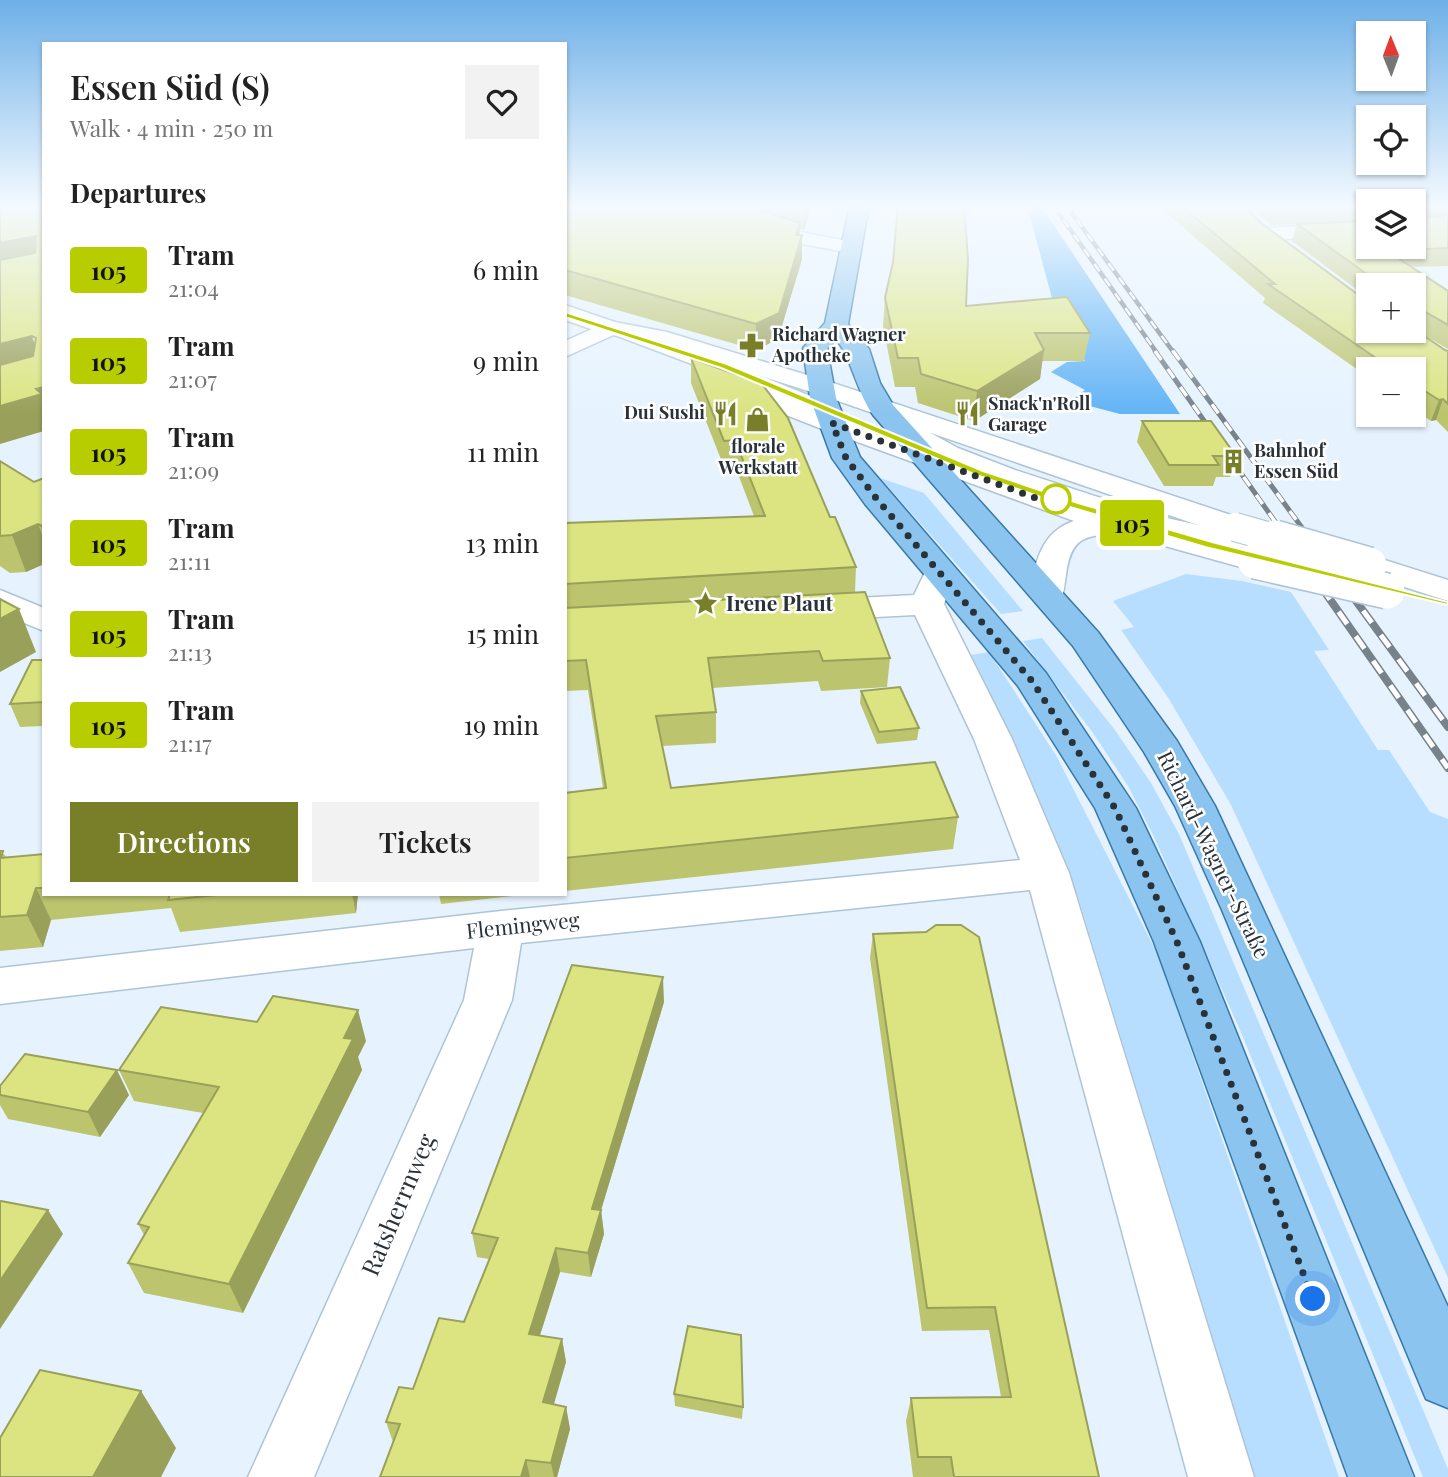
<!DOCTYPE html>
<meta charset="utf-8">
<style>
:root{--surface:#fff;--page:#f2f2f2;--text:#222;--muted:#767676;--accent:#797f29}
body{margin:0;font-family:"Playfair Display",serif;background:var(--page);color:var(--text);height:100vh;display:flex;flex-direction:column;font-size:26px;white-space:nowrap}
*{box-sizing:border-box;margin:0}
p{font-size:23px;color:var(--muted)}
.icon{flex:none;width:38px;height:38px;fill:none;stroke:currentColor;stroke-width:2;stroke-linecap:round;stroke-linejoin:round}
.map{position:relative;flex:1;overflow:hidden}
.details{position:absolute;left:42px;top:42px;width:525px;height:854px;display:flex;flex-direction:column;background:var(--surface);border-radius:0px;box-shadow:0 2px 5px #0004}
.details>*{flex:none}
.badge{padding:0 14px;border-radius:5px;font-size:24px;line-height:46px}
.needle{width:46px;rotate:359deg}
.fabs{position:absolute;left:1356px;top:21px;display:grid;gap:14px}
.fabs a{display:grid;place-items:center;width:70px;height:70px;border-radius:0px;background:var(--surface);box-shadow:0 2px 5px #0004;font-size:35px}
.you{position:absolute;width:35px;height:35px;margin:-18px;border:5px solid #fff;border-radius:50%;background:#1a73e8;box-shadow:0 0 0 10px #1a73e833}
.map>.badge{position:absolute;translate:-50% -50%;box-shadow:0 0 0 4px #fff}
h2{padding:0 28px;font-size:26px;line-height:63px}
.round{display:grid;place-items:center;flex:none;width:74px;height:74px;border-radius:0px;background:var(--page)}
.head{display:flex;align-items:center;justify-content:space-between;height:119px;padding:0 28px}
h1{font-size:33px;font-weight:600;line-height:52px}
.cta{display:flex;gap:14px;margin-top:auto;padding:14px 28px}
.cta a{flex:1;height:80px;border-radius:0px;background:var(--accent);color:#fff;font-size:28px;font-weight:600;line-height:80px;text-align:center}
.cta a+a{background:var(--page);color:var(--text)}
ul{padding:0;list-style:none}
li{display:flex;align-items:center;gap:21px;height:91px;padding:0 28px}
li div{flex:1}
li b{display:block;font-size:26px}
li em{font-style:normal}
li .badge{min-width:77px;font-weight:700;text-align:center}
.map>svg:first-child{display:block}
.green{fill:#b8deff}
.forest{fill:#63b4f6}
.lines{fill:none;stroke-linecap:round;stroke-linejoin:round}
.service-casing{stroke:#aec4d6;stroke-width:3}
.minor-casing{stroke:#aec4d6;stroke-width:3}
.tertiary-casing{stroke:#aec4d6;stroke-width:3}
.secondary-casing{stroke:#aec4d6;stroke-width:3}
.primary-casing{stroke:#3778a8;stroke-width:3}
.service{fill:#fff;fill-rule:evenodd}
.minor{fill:#fff;fill-rule:evenodd}
.tertiary{fill:#fff;fill-rule:evenodd}
.secondary{fill:#fff;fill-rule:evenodd}
.primary{fill:#8bc4ef;fill-rule:evenodd}
.tram{stroke:#77828b;stroke-width:2}
.rail-far2-casing{stroke:#77828b;stroke-width:4.5}
.rail-far1-casing{stroke:#77828b;stroke-width:5}
.rail-casing{stroke:#77828b;stroke-width:8}
.rail-far2{stroke:#fefefe;stroke-width:2.5;stroke-dasharray:9;stroke-linecap:butt}
.rail-far1{stroke:#fefefe;stroke-width:3.5;stroke-dasharray:11;stroke-linecap:butt}
.rail{stroke:#fefefe;stroke-width:5;stroke-dasharray:15;stroke-linecap:butt}
.secondary-bridge-far1-casing{stroke:#aec4d6;stroke-width:30;stroke-linecap:butt}
.secondary-bridge-casing{stroke:#aec4d6;stroke-width:38;stroke-linecap:butt}
.secondary-bridge-far1{stroke:#fff;stroke-width:28}
.secondary-bridge{stroke:#fff;stroke-width:35}
.wall{fill:#bcc46e}
.shaded-wall{fill:#99a05a}
.building{fill:#dbe480;stroke:#99a05a;stroke-width:2}
.line{fill:#b7cd00;stroke:#fff;stroke-width:2}
.walk{stroke:#293239;stroke-width:7;stroke-dasharray:0 12.6}
.stop-dot{fill:#fff;stroke:#b7cd00;stroke-width:3.5}
.labels{text-anchor:middle;stroke-width:5;stroke-linejoin:round;paint-order:stroke}
.far-poi-label{font-size:18px;font-weight:bold;fill:#293239;stroke:#fefefe;text-anchor:start}
.poi-label{font-size:21px;font-weight:bold;fill:#293239;stroke:#fefefe;text-anchor:start}
.street-label{font-size:21px;fill:#293239;stroke:#fefefe}
.near-street-label{font-size:24px;fill:#293239;stroke:#fefefe}
</style>
<div class="map">
<svg width="1448" height="1477" viewBox="0 0 1448 1477">
<rect width="100%" height="100%" fill="#e6f3ff"/>
<g class="green">
<path d="M 880,478 L 924,493 L 1023,611 L 1001,614 Z"/>
<path d="M 1186,574 L 1242,581 L 1291,592 L 1329,650 L 1314,651 L 1378,750 L 1389,750 L 1430,812 L 1448,819 L 1448,1278 L 1231,805 L 1169,699 L 1121,630 L 1134,627 L 1113,601 Z"/>
<path d="M 1042,638 L 1115,730 L 1151,783 L 1179,834 L 1448,1469 L 1448,1477 L 1423,1477 L 1240,1030 L 1154,837 L 1128,786 L 1093,733 L 1023,641 Z"/>
<path d="M 989,652 L 1057,757 L 1158,955 L 1339,1477 L 1255,1477 L 1078,897 L 1022,759 L 971,655 Z"/>
</g>
<path class="forest" d="M 1027,205 L 1041,206 L 1180,414 L 1120,414 L 1071,401 L 1085,390 L 1051,372 L 1067,362 L 1085,361 L 1053,302 Z"/>
<g class="lines">
<defs>
<g id="service">
<path d="M 618,326 L 733,365 L 818,399 L 841,423 L 839,427 L 825,427 L 806,407 L 612,334 L 610,331 Z"/>
<path d="M 898,415 L 958,448 L 1015,470 L 1153,515 L 1253,537 L 1256,542 L 1245,548 C 1178,536 926,471 889,421 Z"/>
</g>
<g id="minor">
<path d="M 687,205 L 716,205 L 801,232 L 858,243 L 861,247 L 851,253 L 791,242 L 689,209 Z"/>
<path d="M 1368,223 L 1368,235 L 1265,240 L 1255,234 L 1265,228 Z"/>
<path d="M 610,321 L 618,323 L 622,328 L 618,333 L 565,357 L 565,341 Z"/>
<path d="M 940,561 L 951,564 L 956,571 L 944,604 L 1012,739 L 1069,873 L 1254,1477 L 1188,1477 L 1030,890 L 521,943 L 512,1000 L 314,1477 L 248,1477 L 464,1000 L 474,948 L 0,1004 L 0,968 L 501,911 L 1020,860 L 974,739 L 915,615 L 818,620 L 806,617 L 801,610 L 806,603 L 818,600 L 914,595 L 929,564 Z"/>
<path d="M 0,590 L 44,608 L 44,631 L 0,613 Z"/>
</g>
<g id="tertiary">
<path d="M 565,305 L 615,322 L 667,332 L 830,382 L 834,387 L 830,392 L 821,395 L 655,343 L 602,333 L 565,320 Z"/>
<path d="M 726,375 L 842,417 L 846,423 L 842,429 L 822,429 L 717,388 L 713,383 L 717,378 Z"/>
</g>
<g id="secondary">
<path d="M 821,379 L 1246,520 L 1250,527 L 1246,534 L 1235,536 L 1224,534 L 812,392 L 808,387 L 812,382 Z"/>
<path d="M 832,415 L 1081,504 L 1266,554 L 1271,561 L 1266,568 L 1255,571 L 1118,533 C 1084,536 1071,537 1066,575 C 1064,585 1065,593 1059,601 L 1047,604 L 1035,601 L 1030,594 C 1035,562 1041,532 1074,521 L 822,429 L 818,423 L 822,417 Z"/>
<path d="M 1369,555 L 1448,580 L 1448,601 L 1358,572 L 1353,565 L 1358,558 Z"/>
</g>
<path id="primary" d="M 850,205 L 869,205 L 848,324 L 869,349 L 880,383 L 893,405 L 1098,632 L 1177,741 L 1215,806 L 1448,1307 L 1448,1408 L 1426,1399 L 1222,910 L 1175,806 L 1144,752 L 1073,646 L 873,415 C 856,390 852,359 836,339 L 827,349 L 836,398 L 860,457 L 1046,673 L 1136,808 L 1200,942 L 1414,1477 L 1348,1477 L 1154,942 L 1095,808 L 1018,686 L 865,504 L 832,458 L 810,398 L 803,348 L 825,323 Z"/>
</defs>
<use href="#service" class="service-casing"/>
<use href="#minor" class="minor-casing"/>
<use href="#tertiary" class="tertiary-casing"/>
<use href="#secondary" class="secondary-casing"/>
<use href="#primary" class="primary-casing"/>
<use href="#service" class="service"/>
<use href="#minor" class="minor"/>
<use href="#tertiary" class="tertiary"/>
<use href="#secondary" class="secondary"/>
<use href="#primary" class="primary"/>
<path class="tram" d="M 565,314 L 724,366 L 979,473 L 1112,518 L 1251,556 L 1448,602"/>
<defs>
<g id="rail-far2">
<path d="M 1053,205 L 1157,353"/>
<path d="M 1066,205 L 1174,353"/>
</g>
<g id="rail-far1">
<path d="M 1155,351 L 1288,540"/>
<path d="M 1173,351 L 1311,540"/>
</g>
<g id="rail">
<path d="M 1287,538 L 1448,768"/>
<path d="M 1310,538 L 1448,727"/>
</g>
</defs>
<use href="#rail-far2" class="rail-far2-casing"/>
<use href="#rail-far1" class="rail-far1-casing"/>
<use href="#rail" class="rail-casing"/>
<use href="#rail-far2" class="rail-far2"/>
<use href="#rail-far1" class="rail-far1"/>
<use href="#rail" class="rail"/>
<defs>
<path id="secondary-bridge-far1" d="M 1235,527 L 1281,540"/>
<g id="secondary-bridge">
<path d="M 1275,538 L 1369,565"/>
<path d="M 1255,561 L 1387,591"/>
</g>
</defs>
<use href="#secondary-bridge-far1" class="secondary-bridge-far1-casing"/>
<use href="#secondary-bridge" class="secondary-bridge-casing"/>
<use href="#secondary-bridge-far1" class="secondary-bridge-far1"/>
<use href="#secondary-bridge" class="secondary-bridge"/>
</g>
<g class="wall">
<path d="M 565,205 L 811,205 L 804,230 L 800,229 L 800,235 L 802,235 L 802,259 L 778,339 L 756,350 L 565,295 Z"/>
<path d="M 1163,205 L 1242,205 L 1261,223 L 1364,299 L 1445,350 L 1448,351 L 1448,432 L 1436,420 L 1431,421 L 1414,409 L 1414,369 L 1368,369 L 1368,377 L 1263,303 L 1265,298 L 1163,210 Z"/>
<path d="M 1249,205 L 1368,205 L 1368,247 L 1448,205 L 1448,266 L 1412,267 L 1448,291 L 1448,349 L 1414,329 L 1414,285 L 1368,285 L 1368,298 L 1292,241 L 1297,224 L 1271,225 Z"/>
<path d="M 885,298 L 966,306 L 1090,333 L 1084,361 L 1042,361 L 1040,379 L 974,421 L 918,403 L 915,387 L 895,387 L 883,326 Z"/>
<path d="M 691,358 L 830,517 L 856,567 L 855,592 L 890,658 L 887,687 L 821,691 L 818,681 L 712,688 L 716,712 L 716,743 L 662,746 L 671,788 L 958,817 L 953,849 L 565,891 L 565,793 L 603,788 L 588,690 L 565,691 L 565,523 L 754,516 L 735,466 L 724,467 L 691,383 Z"/>
<path d="M 1142,421 L 1236,456 L 1230,477 L 1216,477 L 1213,486 L 1164,486 L 1137,442 Z"/>
<path d="M 0,461 L 34,482 L 44,478 L 44,564 L 26,572 L 10,573 L 0,566 Z"/>
<path d="M 44,660 L 44,726 L 20,727 L 10,704 Z"/>
<path d="M 861,691 L 919,728 L 917,740 L 877,744 L 860,703 Z"/>
<path d="M 0,851 L 7,857 L 44,854 L 44,894 L 358,894 L 356,913 L 180,932 L 171,908 L 51,920 L 43,947 L 0,951 Z"/>
<path d="M 439,894 L 531,894 L 441,904 Z"/>
<path d="M 873,934 L 1099,1477 L 913,1477 L 906,1421 L 911,1398 L 1001,1397 L 989,1330 L 922,1331 L 870,958 Z"/>
<path d="M 664,1002 L 601,1210 L 604,1234 L 591,1277 L 560,1272 L 540,1335 L 562,1339 L 566,1362 L 553,1404 L 566,1407 L 570,1429 L 557,1477 L 380,1477 L 393,1442 L 386,1422 L 413,1389 L 464,1322 L 489,1259 L 477,1257 L 472,1233 Z"/>
<path d="M 366,1041 L 358,1057 L 362,1070 L 243,1313 L 144,1293 L 128,1263 L 144,1235 L 138,1224 L 203,1113 L 134,1101 L 119,1070 Z"/>
<path d="M 0,1086 L 129,1095 L 100,1137 L 8,1119 L 0,1105 Z"/>
<path d="M 674,1394 L 743,1407 L 742,1419 L 675,1406 Z"/>
</g>
<g class="shaded-wall">
<path d="M 805,205 L 811,205 L 804,230 L 805,207 Z"/>
<path d="M 1417,205 L 1448,205 L 1448,216 L 1414,219 Z"/>
<path d="M 800,223 L 799,245 L 802,235 L 802,259 L 778,339 L 756,350 L 756,324 L 796,235 Z"/>
<path d="M 36,236 L 44,258 L 0,273 L 0,243 Z"/>
<path d="M 32,336 L 43,367 L 0,380 L 0,344 Z"/>
<path d="M 1044,350 L 1040,379 L 974,421 L 977,391 Z"/>
<path d="M 44,387 L 44,431 L 0,444 L 0,406 L 36,389 Z"/>
<path d="M 1443,399 L 1436,420 L 1431,421 L 1439,400 Z"/>
<path d="M 38,524 L 44,540 L 44,564 L 26,572 L 12,535 Z"/>
<path d="M 19,609 L 36,652 L 0,672 L 0,619 Z"/>
<path d="M 36,888 L 51,920 L 43,947 L 27,915 Z"/>
<path d="M 352,894 L 358,894 L 356,913 Z"/>
<path d="M 663,977 L 664,1002 L 595,1230 L 601,1210 L 604,1234 L 591,1277 L 588,1253 L 592,1209 Z"/>
<path d="M 358,1010 L 366,1041 L 358,1057 L 362,1070 L 243,1313 L 229,1284 Z"/>
<path d="M 117,1070 L 129,1095 L 100,1137 L 88,1112 Z"/>
<path d="M 48,1210 L 63,1234 L 0,1329 L 0,1281 Z"/>
<path d="M 556,1248 L 560,1272 L 533,1357 L 529,1334 Z"/>
<path d="M 562,1339 L 566,1362 L 548,1425 L 543,1402 Z"/>
<path d="M 141,1391 L 176,1448 L 161,1477 L 93,1477 Z"/>
<path d="M 566,1407 L 570,1429 L 557,1477 L 554,1477 L 551,1463 Z"/>
<path d="M 526,1460 L 530,1477 L 521,1477 Z"/>
</g>
<g class="building">
<path d="M 0,205 L 44,205 L 44,387 L 36,389 L 42,394 L 0,406 L 0,365 L 33,356 L 36,338 L 32,336 L 0,344 L 0,260 L 35,253 L 36,236 L 0,243 Z"/>
<path d="M 565,205 L 742,205 L 800,223 L 796,235 L 802,235 L 779,313 L 756,324 L 565,270 Z"/>
<path d="M 898,205 L 964,205 L 968,259 L 966,306 L 1067,297 L 1090,333 L 1035,333 L 1044,350 L 977,391 L 921,374 L 918,358 L 898,358 L 885,298 L 893,262 Z"/>
<path d="M 1180,205 L 1242,205 L 1261,223 L 1364,299 L 1368,300 L 1368,331 L 1414,331 L 1414,329 L 1445,350 L 1448,351 L 1448,404 L 1443,399 L 1439,400 L 1414,384 L 1414,369 L 1392,369 L 1268,284 L 1275,284 Z"/>
<path d="M 1272,205 L 1353,205 L 1275,209 Z"/>
<path d="M 1414,205 L 1418,205 L 1420,219 L 1448,215 L 1448,248 L 1387,251 L 1448,291 L 1448,325 L 1422,310 L 1414,310 L 1414,285 L 1375,285 L 1375,280 L 1297,224 L 1368,221 L 1368,247 L 1414,247 Z"/>
<path d="M 691,358 L 762,384 L 788,418 L 830,517 L 835,517 L 856,567 L 565,584 L 565,523 L 765,516 L 735,440 L 724,441 Z"/>
<path d="M 1142,421 L 1211,421 L 1236,456 L 1213,456 L 1219,465 L 1169,465 Z"/>
<path d="M 0,461 L 34,482 L 44,478 L 44,527 L 38,524 L 12,535 L 0,536 Z"/>
<path d="M 865,592 L 890,658 L 823,661 L 819,651 L 708,658 L 716,712 L 656,716 L 671,788 L 935,762 L 958,817 L 565,858 L 565,793 L 606,788 L 586,660 L 565,661 L 565,608 Z"/>
<path d="M 0,599 L 19,609 L 0,619 Z"/>
<path d="M 32,660 L 44,660 L 44,702 L 10,704 Z"/>
<path d="M 900,687 L 919,728 L 879,732 L 861,691 Z"/>
<path d="M 0,851 L 3,851 L 1,858 L 44,854 L 44,888 L 36,888 L 27,915 L 0,917 Z"/>
<path d="M 170,894 L 226,894 L 168,900 Z"/>
<path d="M 936,925 L 961,925 L 979,937 L 1099,1477 L 954,1477 L 951,1457 L 918,1457 L 911,1398 L 1011,1397 L 995,1307 L 927,1308 L 873,934 L 926,932 Z"/>
<path d="M 572,965 L 663,977 L 592,1209 L 601,1210 L 588,1253 L 556,1248 L 529,1334 L 562,1339 L 543,1402 L 566,1407 L 551,1463 L 526,1460 L 521,1477 L 380,1477 L 400,1424 L 386,1422 L 399,1387 L 413,1389 L 439,1318 L 464,1322 L 498,1238 L 472,1233 Z"/>
<path d="M 273,996 L 358,1010 L 344,1038 L 353,1039 L 229,1284 L 128,1263 L 149,1227 L 138,1224 L 219,1087 L 119,1070 L 161,1007 L 257,1022 Z"/>
<path d="M 25,1054 L 117,1070 L 88,1112 L 0,1095 L 0,1086 Z"/>
<path d="M 1,1201 L 48,1210 L 0,1281 L 0,1202 Z"/>
<path d="M 688,1326 L 741,1335 L 743,1407 L 674,1394 Z"/>
<path d="M 40,1370 L 141,1391 L 93,1477 L 0,1477 L 0,1438 Z"/>
</g>
<linearGradient id="sky" x2="0" y2="1"><stop stop-color="#6eb0e8"/><stop offset="0.5" stop-color="#f4faff"/><stop offset="1" stop-color="#f4faff" stop-opacity="0"/></linearGradient>
<rect width="1448" height="412" fill="url(#sky)"/>
<path class="line" d="M 565,312 L 727,364 L 983,471 L 1078,503 L 1212,542 L 1448,602 L 1448,605 L 1205,547 L 1070,507 L 976,475 L 721,368 L 562,316 Z"/>
<g class="lines">
<path class="walk" d="M 1056,499 L 1052,504 L 1033,497 L 832,423 L 846,458 L 876,498 L 1032,681 L 1115,808 L 1177,942 L 1313,1299"/>
</g>
<defs>
<symbol id="pharmacy-bare" viewBox="-9 -9 18 18"><path d="M-2-6h4v4h4v4h-4v4h-4v-4h-4v-4h4Z" fill="#797f29" stroke="#fefefe" stroke-width="2.5" paint-order="stroke"/></symbol>
<symbol id="restaurant-bare" viewBox="-9 -9 18 18"><path d="M-5-6h1v4h1v-4h1v4h1v-4h1v5L-1.5 .5V6h-2V.5L-5-1ZM5-6V6H3V1.5H1.5Q1.5-4 5-6Z" fill="#797f29" stroke="#fefefe" stroke-width="2.5" paint-order="stroke"/></symbol>
<symbol id="shop-bare" viewBox="-9 -9 18 18"><path d="M-5-2.5h2.3a2.7 3.5 0 0 1 5.4 0H5L5.5 6h-11ZM-1.5-2.5h3a1.5 2.3 0 0 0-3 0Z" fill="#797f29" stroke="#fefefe" stroke-width="2.5" paint-order="stroke"/></symbol>
<symbol id="building-bare" viewBox="-9 -9 18 18"><path d="M-4-6H4V6H1V3H-1V6H-4ZM-2.5-4.3h1.7v1.8h-1.7ZM.8-4.3h1.7v1.8H.8ZM-2.5-1h1.7V.8h-1.7ZM.8-1h1.7V.8H.8Z" fill="#797f29" stroke="#fefefe" stroke-width="2.5" paint-order="stroke"/></symbol>
<symbol id="sight-bare" viewBox="-9 -9 18 18"><path d="M0-6L1.8-2.2L6-1.7L2.9 1.2L3.7 5.4L0 3.3L-3.7 5.4L-2.9 1.2L-6-1.7L-1.8-2.2Z" fill="#797f29" stroke="#fefefe" stroke-width="2.5" paint-order="stroke"/></symbol>
</defs>
<g fill-rule="evenodd">
<use href="#pharmacy-bare" x="734" y="328" width="35" height="35"/>
<use href="#restaurant-bare" x="708" y="396" width="35" height="35"/>
<use href="#restaurant-bare" x="950" y="396" width="35" height="35"/>
<use href="#shop-bare" x="740" y="402" width="35" height="35"/>
<use href="#building-bare" x="1216" y="444" width="35" height="35"/>
<use href="#sight-bare" x="688" y="586" width="35" height="35"/>
</g>
<circle class="stop-dot" cx="1056" cy="499" r="14"/>
<g class="labels">
<g class="far-poi-label">
<text x="772" y="341">Richard Wagner<tspan x="772" dy="21">Apotheke</tspan></text>
<text x="988" y="410">Snack'n'Roll<tspan x="988" dy="21">Garage</tspan></text>
<text x="705" y="419" text-anchor="end">Dui Sushi</text>
<text x="758" y="453" text-anchor="middle">florale<tspan x="758" dy="21">Werkstatt</tspan></text>
<text x="1254" y="457">Bahnhof<tspan x="1254" dy="21">Essen Süd</tspan></text>
</g>
<g class="poi-label">
<text x="726" y="611">Irene Plaut</text>
</g>
<g class="street-label">
<text transform="translate(1213 855) rotate(64)" y="7">Richard-Wagner-Straße</text>
<text transform="translate(523 926) rotate(-6)" y="7">Flemingweg</text>
</g>
<g class="near-street-label">
<text transform="translate(399 1205) rotate(-67)" y="8">Ratsherrnweg</text>
</g>
</g>
</svg>
<div class="fabs">
<a><svg class="needle" viewBox="-14 -14 28 28"><path d="M0-13l5 13h-10z" fill="#e53935"/><path d="M0 13l5-13h-10z" fill="#767676"/></svg></a>
<a><svg class="icon" aria-label="locate" viewBox="0 0 24 24"><circle cx="12" cy="12" r="6"/><path d="M12 2v4M12 18v4M2 12h4M18 12h4"/></svg></a>
<a><svg class="icon" aria-label="layers" viewBox="0 0 24 24"><path d="M12 4l9 5-9 5-9-5zM3 14l9 5 9-5"/></svg></a>
<a>+</a>
<a>−</a>
</div>
<div class="you" style="left:1313px;top:1299px"></div>
<b class="badge" style="left:1132px;top:523px;background:#b7cd00;color:#111">105</b>
<section class="details">
<div class="head"><div><h1>Essen Süd (S)</h1><p>Walk · 4 min · 250 m</p></div><a class="round"><svg class="icon" aria-label="heart" viewBox="0 0 24 24"><path d="M12 20l-8-8c-3-5 5-10 8-4 3-6 11-1 8 4z"/></svg></a></div>
<h2>Departures</h2>
<ul>
<li><span class="badge" style="background:#b7cd00;color:#111">105</span><div><b>Tram</b><p>21:04</p></div><em>6 min</em></li>
<li><span class="badge" style="background:#b7cd00;color:#111">105</span><div><b>Tram</b><p>21:07</p></div><em>9 min</em></li>
<li><span class="badge" style="background:#b7cd00;color:#111">105</span><div><b>Tram</b><p>21:09</p></div><em>11 min</em></li>
<li><span class="badge" style="background:#b7cd00;color:#111">105</span><div><b>Tram</b><p>21:11</p></div><em>13 min</em></li>
<li><span class="badge" style="background:#b7cd00;color:#111">105</span><div><b>Tram</b><p>21:13</p></div><em>15 min</em></li>
<li><span class="badge" style="background:#b7cd00;color:#111">105</span><div><b>Tram</b><p>21:17</p></div><em>19 min</em></li>
</ul>
<div class="cta"><a>Directions</a><a>Tickets</a></div>
</section>
</div>
